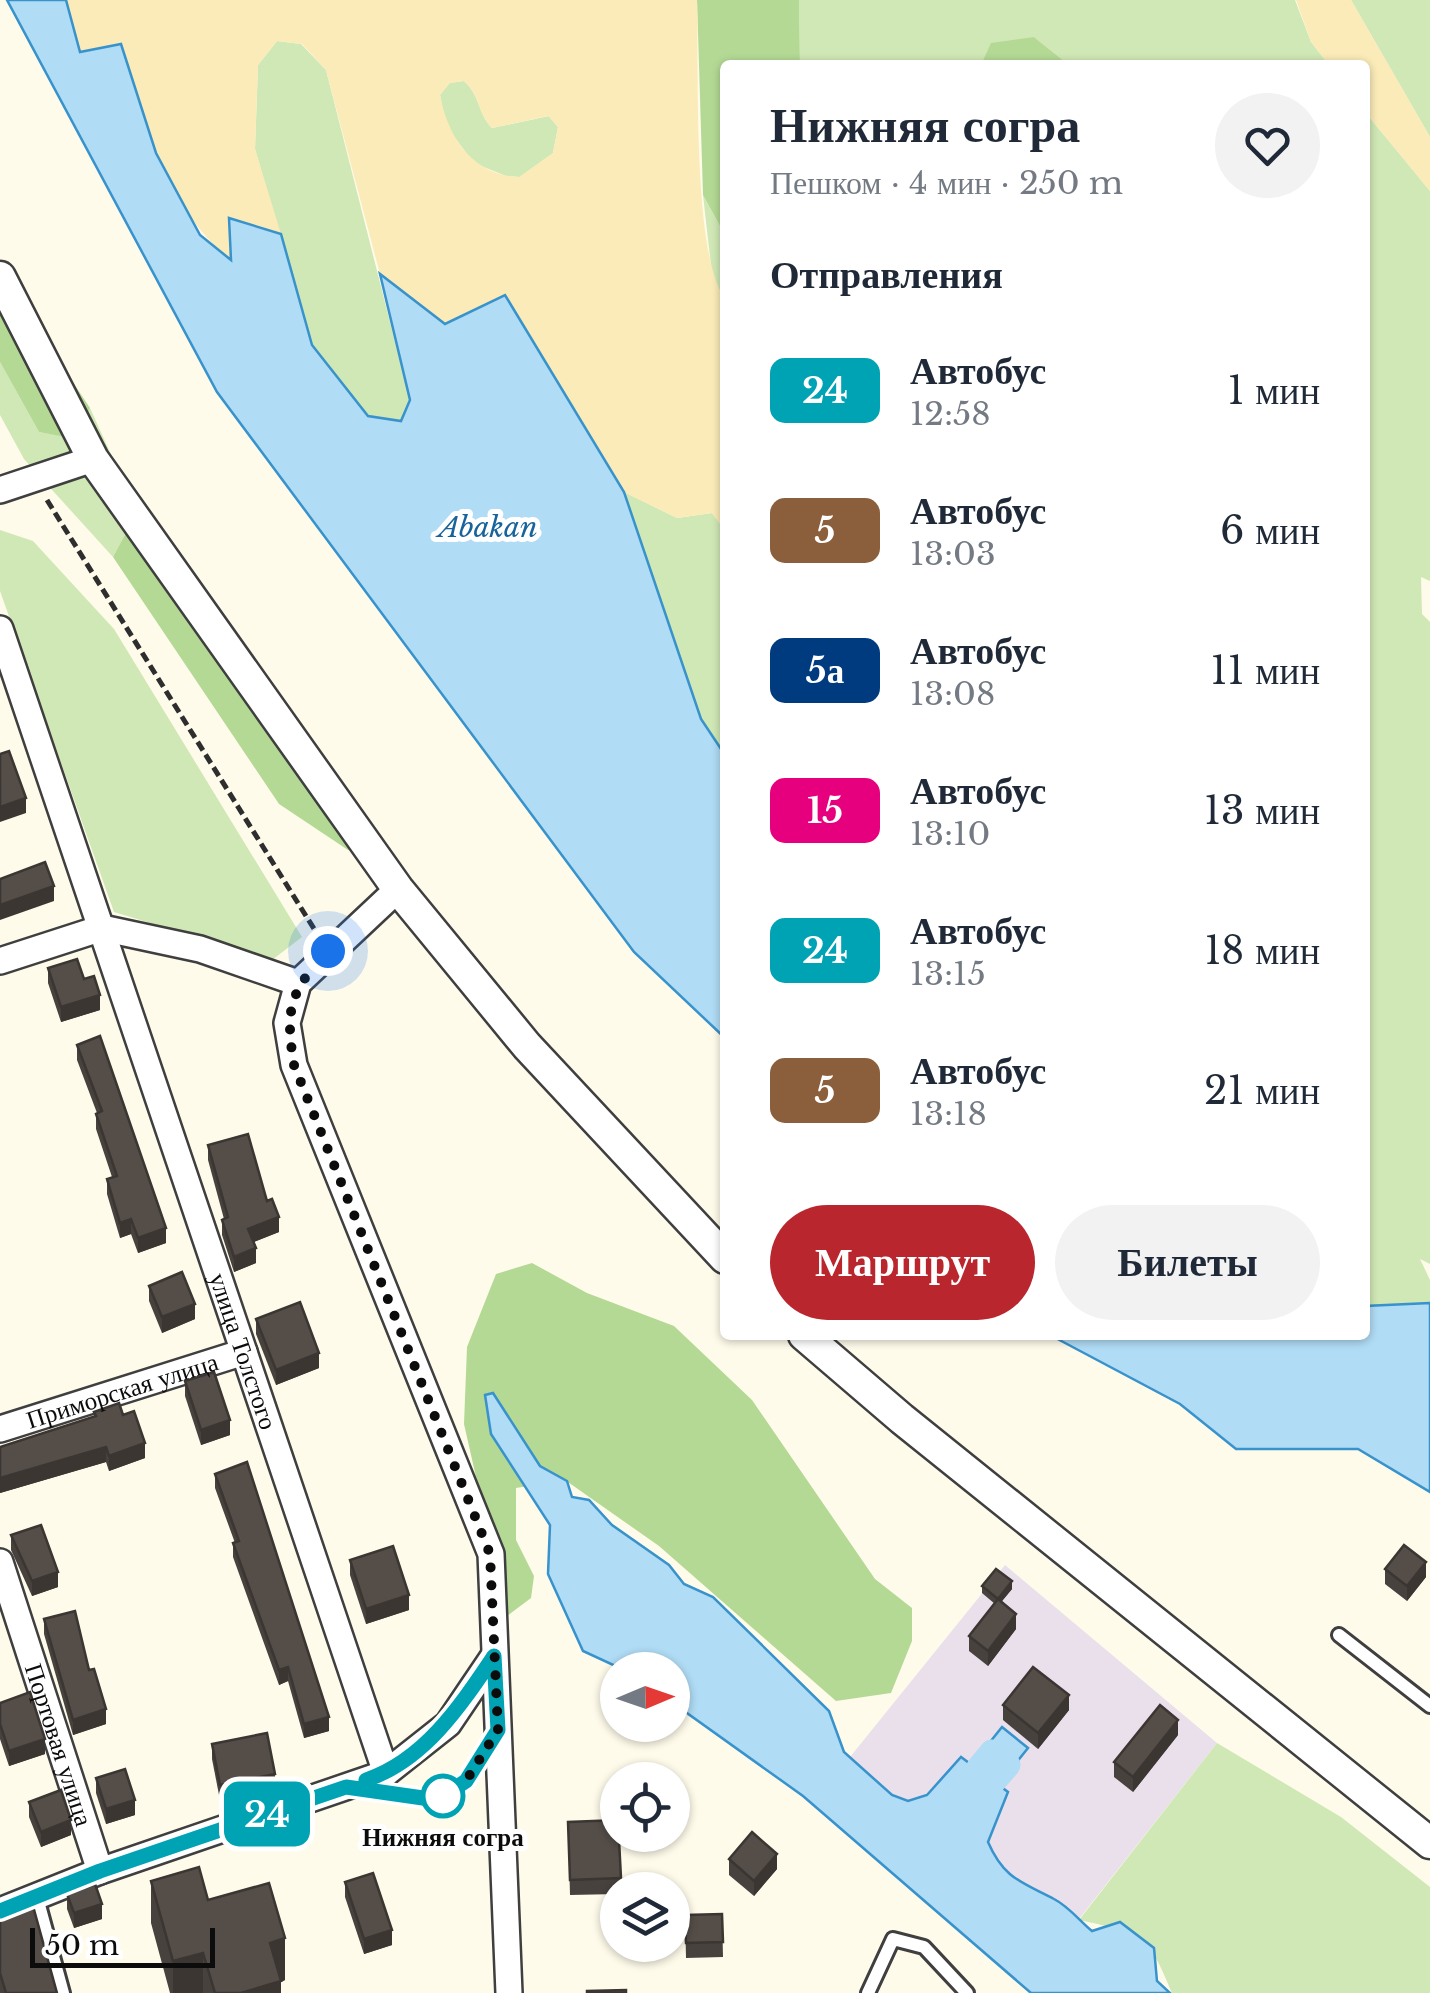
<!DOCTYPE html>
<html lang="ru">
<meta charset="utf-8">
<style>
:root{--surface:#fff;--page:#f2f2f3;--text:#1f2937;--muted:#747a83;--accent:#ba262e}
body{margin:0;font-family:"Libre Baskerville",serif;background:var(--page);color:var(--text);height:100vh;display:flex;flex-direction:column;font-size:38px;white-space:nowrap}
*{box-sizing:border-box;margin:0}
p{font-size:32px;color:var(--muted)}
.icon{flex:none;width:55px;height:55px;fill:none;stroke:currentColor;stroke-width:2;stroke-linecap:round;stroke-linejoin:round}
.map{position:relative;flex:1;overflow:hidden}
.side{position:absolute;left:720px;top:60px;width:650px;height:1280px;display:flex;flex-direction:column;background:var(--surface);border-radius:10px;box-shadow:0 2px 8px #0004}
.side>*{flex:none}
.badge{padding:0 20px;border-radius:15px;font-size:35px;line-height:65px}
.needle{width:65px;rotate:88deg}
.tools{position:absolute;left:600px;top:1652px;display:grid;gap:20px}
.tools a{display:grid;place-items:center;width:90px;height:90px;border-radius:50%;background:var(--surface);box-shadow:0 2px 8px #0004;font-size:50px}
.scale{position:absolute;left:30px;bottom:25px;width:185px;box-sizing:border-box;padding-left:10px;border:5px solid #0c0c0c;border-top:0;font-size:28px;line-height:35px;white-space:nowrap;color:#0c0c0c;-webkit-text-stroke:8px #fff;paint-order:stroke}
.you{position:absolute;width:50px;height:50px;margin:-25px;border:8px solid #fff;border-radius:50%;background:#1a73e8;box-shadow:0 0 0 15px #1a73e833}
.map>.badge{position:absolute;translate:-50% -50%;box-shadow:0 0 0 5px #fff}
h2{padding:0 50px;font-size:38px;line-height:90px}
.round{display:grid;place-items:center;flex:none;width:105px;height:105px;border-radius:52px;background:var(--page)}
.headline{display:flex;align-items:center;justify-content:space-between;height:170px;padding:0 50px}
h1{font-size:48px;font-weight:600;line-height:75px}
.action{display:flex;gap:20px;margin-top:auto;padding:20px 50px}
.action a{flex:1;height:115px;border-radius:60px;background:var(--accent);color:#fff;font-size:40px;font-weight:600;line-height:115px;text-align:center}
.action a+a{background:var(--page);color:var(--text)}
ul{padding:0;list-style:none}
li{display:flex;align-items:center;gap:30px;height:140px;padding:0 50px}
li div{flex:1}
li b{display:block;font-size:38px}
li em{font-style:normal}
li .badge{min-width:110px;font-weight:700;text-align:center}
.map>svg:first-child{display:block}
.industrial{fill:#e9e0eb}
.green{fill:#d0e8b5}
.forest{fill:#b4d995}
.sand{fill:#faebb8;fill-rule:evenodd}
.water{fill:#b0dcf5;stroke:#3892cb;stroke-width:2.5}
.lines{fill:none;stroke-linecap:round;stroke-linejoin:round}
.canal{stroke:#b0dcf5;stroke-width:25}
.service-casing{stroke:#3f3f3f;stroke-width:18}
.minor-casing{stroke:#3f3f3f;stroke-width:30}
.tertiary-casing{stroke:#3f3f3f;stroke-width:35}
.path{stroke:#2e2e2e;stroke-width:5;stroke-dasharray:10 5;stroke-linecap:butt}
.service{stroke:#fff;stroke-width:12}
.minor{stroke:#fff;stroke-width:25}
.tertiary{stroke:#fff;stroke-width:30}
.wall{fill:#48423e}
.shaded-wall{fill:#3b3632}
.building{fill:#544d48;stroke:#3b3632;stroke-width:2.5}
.line-casing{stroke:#fff;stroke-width:22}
.line{stroke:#00a3b4;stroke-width:15}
.walk{stroke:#0c0c0c;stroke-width:10;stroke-dasharray:0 18}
.stop-dot{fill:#fff;stroke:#00a3b4;stroke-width:5}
.labels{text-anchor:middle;stroke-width:10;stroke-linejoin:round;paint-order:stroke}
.street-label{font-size:25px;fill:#0c0c0c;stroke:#fff}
.stop-label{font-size:25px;font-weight:bold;fill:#0c0c0c;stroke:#fff}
.water-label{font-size:28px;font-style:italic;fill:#17639b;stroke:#fff}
</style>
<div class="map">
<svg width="1430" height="1993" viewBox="0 0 1430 1993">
<rect width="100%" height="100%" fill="#fffbeb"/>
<path class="industrial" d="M 1005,1565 L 1217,1743 L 1079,1919 L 1056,1900 L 1024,1887 L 997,1861 L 988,1842 L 1008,1792 L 962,1757 L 927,1795 L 908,1801 L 892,1795 L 850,1757 Z"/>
<g class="green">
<path d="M 799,0 L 1295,0 L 1311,42 L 1329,65 L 1069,65 L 1034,37 L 981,65 L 800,65 Z"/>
<path d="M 1351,0 L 1430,0 L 1430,137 Z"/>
<path d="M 277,41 L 301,44 L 326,70 L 410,401 L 401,421 L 368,416 L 312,345 L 255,149 L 258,65 Z"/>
<path d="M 464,81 C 480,95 478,114 492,128 L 549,116 L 558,127 L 553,153 L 520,177 L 506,176 L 474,163 L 446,126 L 440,95 L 449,83 Z"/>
<path d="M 1365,112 L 1430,191 L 1430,581 L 1421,577 L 1422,614 L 1430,622 L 1430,1264 L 1420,1259 L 1430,1280 L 1430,1303 L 1365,1307 Z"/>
<path d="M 703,195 L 725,235 L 725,298 L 713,283 Z"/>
<path d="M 0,362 L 39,432 L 76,438 L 90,408 L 137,512 L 113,557 L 24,459 L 0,415 Z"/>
<path d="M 624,492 L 677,518 L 712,513 L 725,530 L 725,755 L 701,719 Z"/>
<path d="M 0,530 L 33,541 L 114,629 L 302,937 L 272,960 L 114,912 L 0,591 Z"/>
<path d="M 1217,1743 L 1341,1817 L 1430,1887 L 1430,1993 L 1172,1993 C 1147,1932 1143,1934 1079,1920 Z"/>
</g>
<g class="forest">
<path d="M 697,0 L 799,0 L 800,65 L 725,65 L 725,235 L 703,195 Z"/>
<path d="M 1034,37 L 1069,65 L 981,65 L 991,43 Z"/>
<path d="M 0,264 L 13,292 L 90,408 L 76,439 L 39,432 L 0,362 Z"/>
<path d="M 137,512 L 171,539 L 367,843 L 348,850 L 279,804 L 113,557 Z"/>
<path d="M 532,1263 L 587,1293 L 674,1326 L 752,1400 L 875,1579 L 912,1608 L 912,1641 L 891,1693 L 836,1701 L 659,1546 L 565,1480 L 516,1488 L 516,1540 L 534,1576 L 531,1598 L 507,1616 L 499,1537 L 476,1477 L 464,1424 L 467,1347 L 496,1274 Z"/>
</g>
<g class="sand">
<path d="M 66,0 L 697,0 C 699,61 692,257 725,298 L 725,530 L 712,513 L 677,518 L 624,492 L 505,295 L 445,325 L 380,274 L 326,70 L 302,44 L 277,41 L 258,65 L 255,149 L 281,234 L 230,218 L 232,261 C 165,207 146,124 121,45 L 80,52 ZM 464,81 C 480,95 478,114 492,128 L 548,116 L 558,127 L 553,153 L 519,177 C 472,175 448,137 440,95 L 450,83 Z"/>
<path d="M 1296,0 L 1351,0 L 1430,137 L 1430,191 L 1365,112 L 1365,65 L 1329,65 L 1311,42 Z"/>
</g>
<g class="water">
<path d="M 7,0 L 66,0 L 80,52 L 121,44 L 156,153 L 200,235 L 231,260 L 229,218 L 281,234 L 312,345 L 368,416 L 401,421 L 410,400 L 380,274 L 445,324 L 505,295 L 624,492 L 701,719 L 725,755 L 725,1038 L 634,952 L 217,392 Z"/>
<path d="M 1430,1303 L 1430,1492 L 1358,1449 L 1236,1449 L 1180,1404 L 1050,1335 L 1365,1335 L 1365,1306 Z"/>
<path d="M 493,1393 L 540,1466 L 567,1481 L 572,1497 L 589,1500 L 612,1525 L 669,1565 L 684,1584 L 713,1597 L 829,1711 L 844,1752 L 892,1795 L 908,1801 L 927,1795 L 961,1757 L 1008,1792 L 988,1842 C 1004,1879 1022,1882 1054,1899 C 1068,1906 1080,1921 1092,1931 L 1120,1922 L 1154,1948 L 1157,1981 L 1170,1993 L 1031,1993 L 803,1796 L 673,1703 L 672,1670 L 624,1670 L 583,1651 L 548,1574 L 550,1525 L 491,1434 L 485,1395 Z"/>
<path d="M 1002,1727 L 1028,1748 L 1012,1768 L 986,1747 Z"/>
</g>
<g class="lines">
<g class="canal">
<path d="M 978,1769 L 992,1752"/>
<path d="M 994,1781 L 1008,1765"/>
</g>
<defs>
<g id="service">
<path d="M 1339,1635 L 1430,1706"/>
<path d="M 354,1789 L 437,1800 L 466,1781 L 496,1733"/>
<path d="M 36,1894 L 63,1993"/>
<path d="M 868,1993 L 893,1939 L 924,1947 L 967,1993"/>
</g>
<g id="minor">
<path d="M 0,490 L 93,459"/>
<path id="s1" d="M 0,629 L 386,1773"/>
<path d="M 398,889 L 298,983 L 287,1023 L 294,1065 L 491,1554 L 509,1993"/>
<path d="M 0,961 L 102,928 L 200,949 L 298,983"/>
<path id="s2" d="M 0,1429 L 244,1352"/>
<path id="s3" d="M 0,1562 L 100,1871"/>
<path d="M 0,1911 L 100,1871 L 386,1773 L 448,1724 L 494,1656"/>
</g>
<g id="tertiary">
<path d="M 0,277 L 93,459 L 398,889 L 527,1046 L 725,1258"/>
<path d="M 804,1335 L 902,1419 L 1430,1843"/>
</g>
</defs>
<use href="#service" class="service-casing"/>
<use href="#minor" class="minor-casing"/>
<use href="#tertiary" class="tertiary-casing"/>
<path class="path" d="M 47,500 L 316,932"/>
<use href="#service" class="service"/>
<use href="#minor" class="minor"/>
<use href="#tertiary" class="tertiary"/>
</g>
<g class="wall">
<path d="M 48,968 L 84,979 L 100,1010 L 61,1022 L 48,983 Z"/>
<path d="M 77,1045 L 166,1243 L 138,1253 L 131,1234 L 120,1238 L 107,1194 L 107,1179 L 112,1177 L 96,1129 L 96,1114 L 97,1113 L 77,1060 Z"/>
<path d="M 208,1145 L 267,1201 L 279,1232 L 254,1242 L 256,1263 L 234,1272 L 222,1235 L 222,1220 L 224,1219 L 208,1160 Z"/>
<path d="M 149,1286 L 195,1319 L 162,1333 L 149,1301 Z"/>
<path d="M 256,1319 L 319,1368 L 276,1385 L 256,1334 Z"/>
<path d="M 185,1381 L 230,1435 L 201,1445 L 185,1396 Z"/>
<path d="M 94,1412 L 123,1415 L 145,1458 L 109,1471 L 106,1462 L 0,1493 L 0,1447 L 94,1417 Z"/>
<path d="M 215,1474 L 329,1731 L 304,1738 L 288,1681 L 279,1685 L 233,1557 L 233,1543 L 235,1543 L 215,1488 Z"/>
<path d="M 11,1535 L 58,1587 L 32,1596 L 11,1550 Z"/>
<path d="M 350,1560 L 409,1610 L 366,1624 L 350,1575 Z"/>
<path d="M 1385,1569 L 1426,1577 L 1407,1601 L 1385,1584 Z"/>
<path d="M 982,1586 L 1012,1589 L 1001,1602 L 1016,1629 L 988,1666 L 969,1651 L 969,1636 L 995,1604 L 982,1593 Z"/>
<path d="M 44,1619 L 89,1670 L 106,1724 L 73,1735 L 44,1634 Z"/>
<path d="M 0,1703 L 45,1754 L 9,1766 L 0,1739 Z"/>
<path d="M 1003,1705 L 1069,1710 L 1038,1749 L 1003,1720 Z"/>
<path d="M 1178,1735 L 1133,1792 L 1114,1777 L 1114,1762 Z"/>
<path d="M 212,1744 L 275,1774 L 275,1789 L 220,1800 L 212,1759 Z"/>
<path d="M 96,1778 L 135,1815 L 106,1824 L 96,1793 Z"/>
<path d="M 29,1802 L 71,1835 L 41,1847 L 29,1817 Z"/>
<path d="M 568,1822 L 619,1835 L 621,1890 L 618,1890 L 618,1894 L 570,1895 Z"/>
<path d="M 729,1859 L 777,1869 L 754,1896 L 729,1875 Z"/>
<path d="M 151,1881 L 208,1900 L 285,1980 L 281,1982 L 281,1993 L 170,1993 L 151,1923 Z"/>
<path d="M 345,1882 L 392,1945 L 364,1954 L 345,1897 Z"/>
<path d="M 67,1894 L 102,1919 L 74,1928 L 67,1909 Z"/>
<path d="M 722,1914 L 723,1957 L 686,1958 L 685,1915 Z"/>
<path d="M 0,1915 L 57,1993 L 0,1993 Z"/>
</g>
<g class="shaded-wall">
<path d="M 26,798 L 26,813 L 0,822 L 0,807 Z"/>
<path d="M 54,886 L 54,901 L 0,920 L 0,905 Z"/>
<path d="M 100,995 L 100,1010 L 61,1022 L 61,1007 Z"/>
<path d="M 279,1217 L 279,1232 L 248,1244 L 248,1229 Z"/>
<path d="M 131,1219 L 131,1234 L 120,1238 L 120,1223 Z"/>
<path d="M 166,1228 L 166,1243 L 138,1253 L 138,1238 Z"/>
<path d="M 256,1248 L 256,1263 L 234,1272 L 234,1257 Z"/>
<path d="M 195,1304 L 195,1319 L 162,1333 L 162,1317 Z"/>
<path d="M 319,1353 L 319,1368 L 276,1385 L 276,1370 Z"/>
<path d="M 230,1420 L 230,1435 L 201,1445 L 201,1430 Z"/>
<path d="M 145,1443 L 145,1458 L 109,1471 L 109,1456 Z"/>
<path d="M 106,1447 L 106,1462 L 0,1493 L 0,1478 Z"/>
<path d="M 1426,1562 L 1426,1577 L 1407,1601 L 1407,1586 Z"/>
<path d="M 58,1572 L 58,1587 L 32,1596 L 32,1581 Z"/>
<path d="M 1012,1581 L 1012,1589 L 998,1606 L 998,1599 Z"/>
<path d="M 409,1595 L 409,1610 L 366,1624 L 366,1609 Z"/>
<path d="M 1016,1614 L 1016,1629 L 988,1666 L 988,1651 Z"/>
<path d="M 288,1667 L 288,1681 L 279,1685 L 279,1670 Z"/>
<path d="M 1069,1695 L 1069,1710 L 1038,1749 L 1038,1733 Z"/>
<path d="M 106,1709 L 106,1724 L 73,1735 L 73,1720 Z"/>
<path d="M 329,1717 L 329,1731 L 304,1738 L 304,1724 Z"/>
<path d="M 1178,1720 L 1178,1735 L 1133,1792 L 1133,1777 Z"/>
<path d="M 45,1739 L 45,1754 L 9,1766 L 9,1751 Z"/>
<path d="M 135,1800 L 135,1815 L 106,1824 L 106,1809 Z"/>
<path d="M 71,1820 L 71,1835 L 41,1847 L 41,1832 Z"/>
<path d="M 777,1854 L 777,1869 L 754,1896 L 754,1881 Z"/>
<path d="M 102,1904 L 102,1919 L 74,1928 L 74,1913 Z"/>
<path d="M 392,1930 L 392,1945 L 364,1954 L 364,1939 Z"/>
<path d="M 285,1938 L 285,1980 L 281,1982 L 281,1993 L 241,1993 L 270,1943 Z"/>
<path d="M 203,1953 L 203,1993 L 173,1993 L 173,1961 Z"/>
</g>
<g class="building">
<path d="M 9,751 L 26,798 L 0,807 L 0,754 Z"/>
<path d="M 45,862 L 54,886 L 0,905 L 0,879 Z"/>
<path d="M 77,959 L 84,979 L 94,976 L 100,995 L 61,1007 L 48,968 Z"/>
<path d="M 100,1036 L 166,1228 L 138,1238 L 131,1219 L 120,1223 L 107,1179 L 117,1176 L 96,1114 L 102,1111 L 77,1045 Z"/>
<path d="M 248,1134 L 267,1201 L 272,1199 L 279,1217 L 248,1229 L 256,1248 L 234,1257 L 222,1220 L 228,1217 L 208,1145 Z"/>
<path d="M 182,1272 L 195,1304 L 162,1317 L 149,1286 Z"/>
<path d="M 300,1302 L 319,1353 L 276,1370 L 256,1319 Z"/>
<path d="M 214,1372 L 230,1420 L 201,1430 L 185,1381 Z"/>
<path d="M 119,1403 L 123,1415 L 134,1411 L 145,1443 L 109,1456 L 106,1447 L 0,1478 L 0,1447 L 96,1416 L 94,1412 Z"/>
<path d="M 247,1462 L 329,1717 L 304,1724 L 288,1667 L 279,1670 L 233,1543 L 239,1541 L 215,1474 Z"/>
<path d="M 41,1525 L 58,1572 L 32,1581 L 11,1535 Z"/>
<path d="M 1404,1545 L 1426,1562 L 1407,1586 L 1385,1569 Z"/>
<path d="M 393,1546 L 409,1595 L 366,1609 L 350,1560 Z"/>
<path d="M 996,1569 L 1012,1581 L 998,1599 L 982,1586 Z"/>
<path d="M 998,1599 L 1016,1614 L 988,1651 L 969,1636 Z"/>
<path d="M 75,1611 L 89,1670 L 94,1669 L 106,1709 L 73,1720 L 44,1619 Z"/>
<path d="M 1033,1667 L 1069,1695 L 1038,1733 L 1003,1705 Z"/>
<path d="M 30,1692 L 45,1739 L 9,1751 L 0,1724 L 0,1703 Z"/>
<path d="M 1160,1705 L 1178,1720 L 1133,1777 L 1114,1762 Z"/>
<path d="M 267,1733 L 275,1774 L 220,1785 L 212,1744 Z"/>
<path d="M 125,1769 L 135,1800 L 106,1809 L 96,1778 Z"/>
<path d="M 61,1790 L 71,1820 L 41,1832 L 29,1802 Z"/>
<path d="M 618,1820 L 621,1878 L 570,1880 L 568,1822 Z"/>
<path d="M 752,1832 L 777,1854 L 754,1881 L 729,1859 Z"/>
<path d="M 199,1867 L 208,1900 L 269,1883 L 285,1938 L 270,1943 L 281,1981 L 241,1993 L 215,1993 L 203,1953 L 173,1961 L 151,1881 Z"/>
<path d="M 373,1873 L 392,1930 L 364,1939 L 345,1882 Z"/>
<path d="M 95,1884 L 102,1904 L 74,1913 L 67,1894 Z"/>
<path d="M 33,1906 L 57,1993 L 6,1993 L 0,1973 L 0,1915 Z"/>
<path d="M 722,1914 L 723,1942 L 686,1943 L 685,1915 Z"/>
<path d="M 626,1990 L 626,1993 L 587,1993 L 587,1991 Z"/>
</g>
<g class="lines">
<defs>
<path id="line" d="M 0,1911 L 100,1871 L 346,1787 L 437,1800 L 466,1781 L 498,1730 L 494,1656 C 461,1705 425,1760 366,1780"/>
</defs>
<use href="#line" class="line-casing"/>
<use href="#line" class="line"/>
<path class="walk" d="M 328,951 C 289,992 285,1010 294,1065 L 490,1554 L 498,1730 L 466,1781 L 437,1800 L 443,1796"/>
</g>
<circle class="stop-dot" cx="443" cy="1796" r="20"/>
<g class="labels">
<g class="street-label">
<text dy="9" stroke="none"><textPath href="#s1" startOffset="762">улица Толстого</textPath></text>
<text dy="9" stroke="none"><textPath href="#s2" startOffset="128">Приморская улица</textPath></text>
<text dy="9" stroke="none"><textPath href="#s3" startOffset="192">Портовая улица</textPath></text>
</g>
<g class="stop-label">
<text x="443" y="1846">Нижняя согра</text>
</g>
<g class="water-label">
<text x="488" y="537">Abakan</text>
</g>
</g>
</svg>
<div class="tools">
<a><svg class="needle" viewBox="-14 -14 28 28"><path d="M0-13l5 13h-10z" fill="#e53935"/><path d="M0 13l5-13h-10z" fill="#747a83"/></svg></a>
<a><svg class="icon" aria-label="locate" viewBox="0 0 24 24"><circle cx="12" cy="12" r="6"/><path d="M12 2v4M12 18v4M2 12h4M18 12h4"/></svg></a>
<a><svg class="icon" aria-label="layers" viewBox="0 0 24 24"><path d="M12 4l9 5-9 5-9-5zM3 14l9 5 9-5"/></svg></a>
</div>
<div class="scale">50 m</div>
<div class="you" style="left:328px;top:951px"></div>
<b class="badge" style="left:267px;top:1814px;background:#00a3b4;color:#fff">24</b>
<section class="side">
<div class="headline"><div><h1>Нижняя согра</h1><p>Пешком · 4 мин · 250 m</p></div><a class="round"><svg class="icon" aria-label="heart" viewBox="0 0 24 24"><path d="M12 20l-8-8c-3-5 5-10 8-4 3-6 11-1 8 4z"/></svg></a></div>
<h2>Отправления</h2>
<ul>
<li><span class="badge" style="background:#00a3b4;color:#fff">24</span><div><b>Автобус</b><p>12:58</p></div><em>1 мин</em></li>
<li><span class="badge" style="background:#8b5e3c;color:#fff">5</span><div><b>Автобус</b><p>13:03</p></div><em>6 мин</em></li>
<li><span class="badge" style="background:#003b80;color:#fff">5а</span><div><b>Автобус</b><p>13:08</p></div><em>11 мин</em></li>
<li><span class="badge" style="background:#e6007e;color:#fff">15</span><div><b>Автобус</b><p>13:10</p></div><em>13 мин</em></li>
<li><span class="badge" style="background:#00a3b4;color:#fff">24</span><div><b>Автобус</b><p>13:15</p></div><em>18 мин</em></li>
<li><span class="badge" style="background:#8b5e3c;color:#fff">5</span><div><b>Автобус</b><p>13:18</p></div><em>21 мин</em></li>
</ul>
<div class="action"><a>Маршрут</a><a>Билеты</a></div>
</section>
</div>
